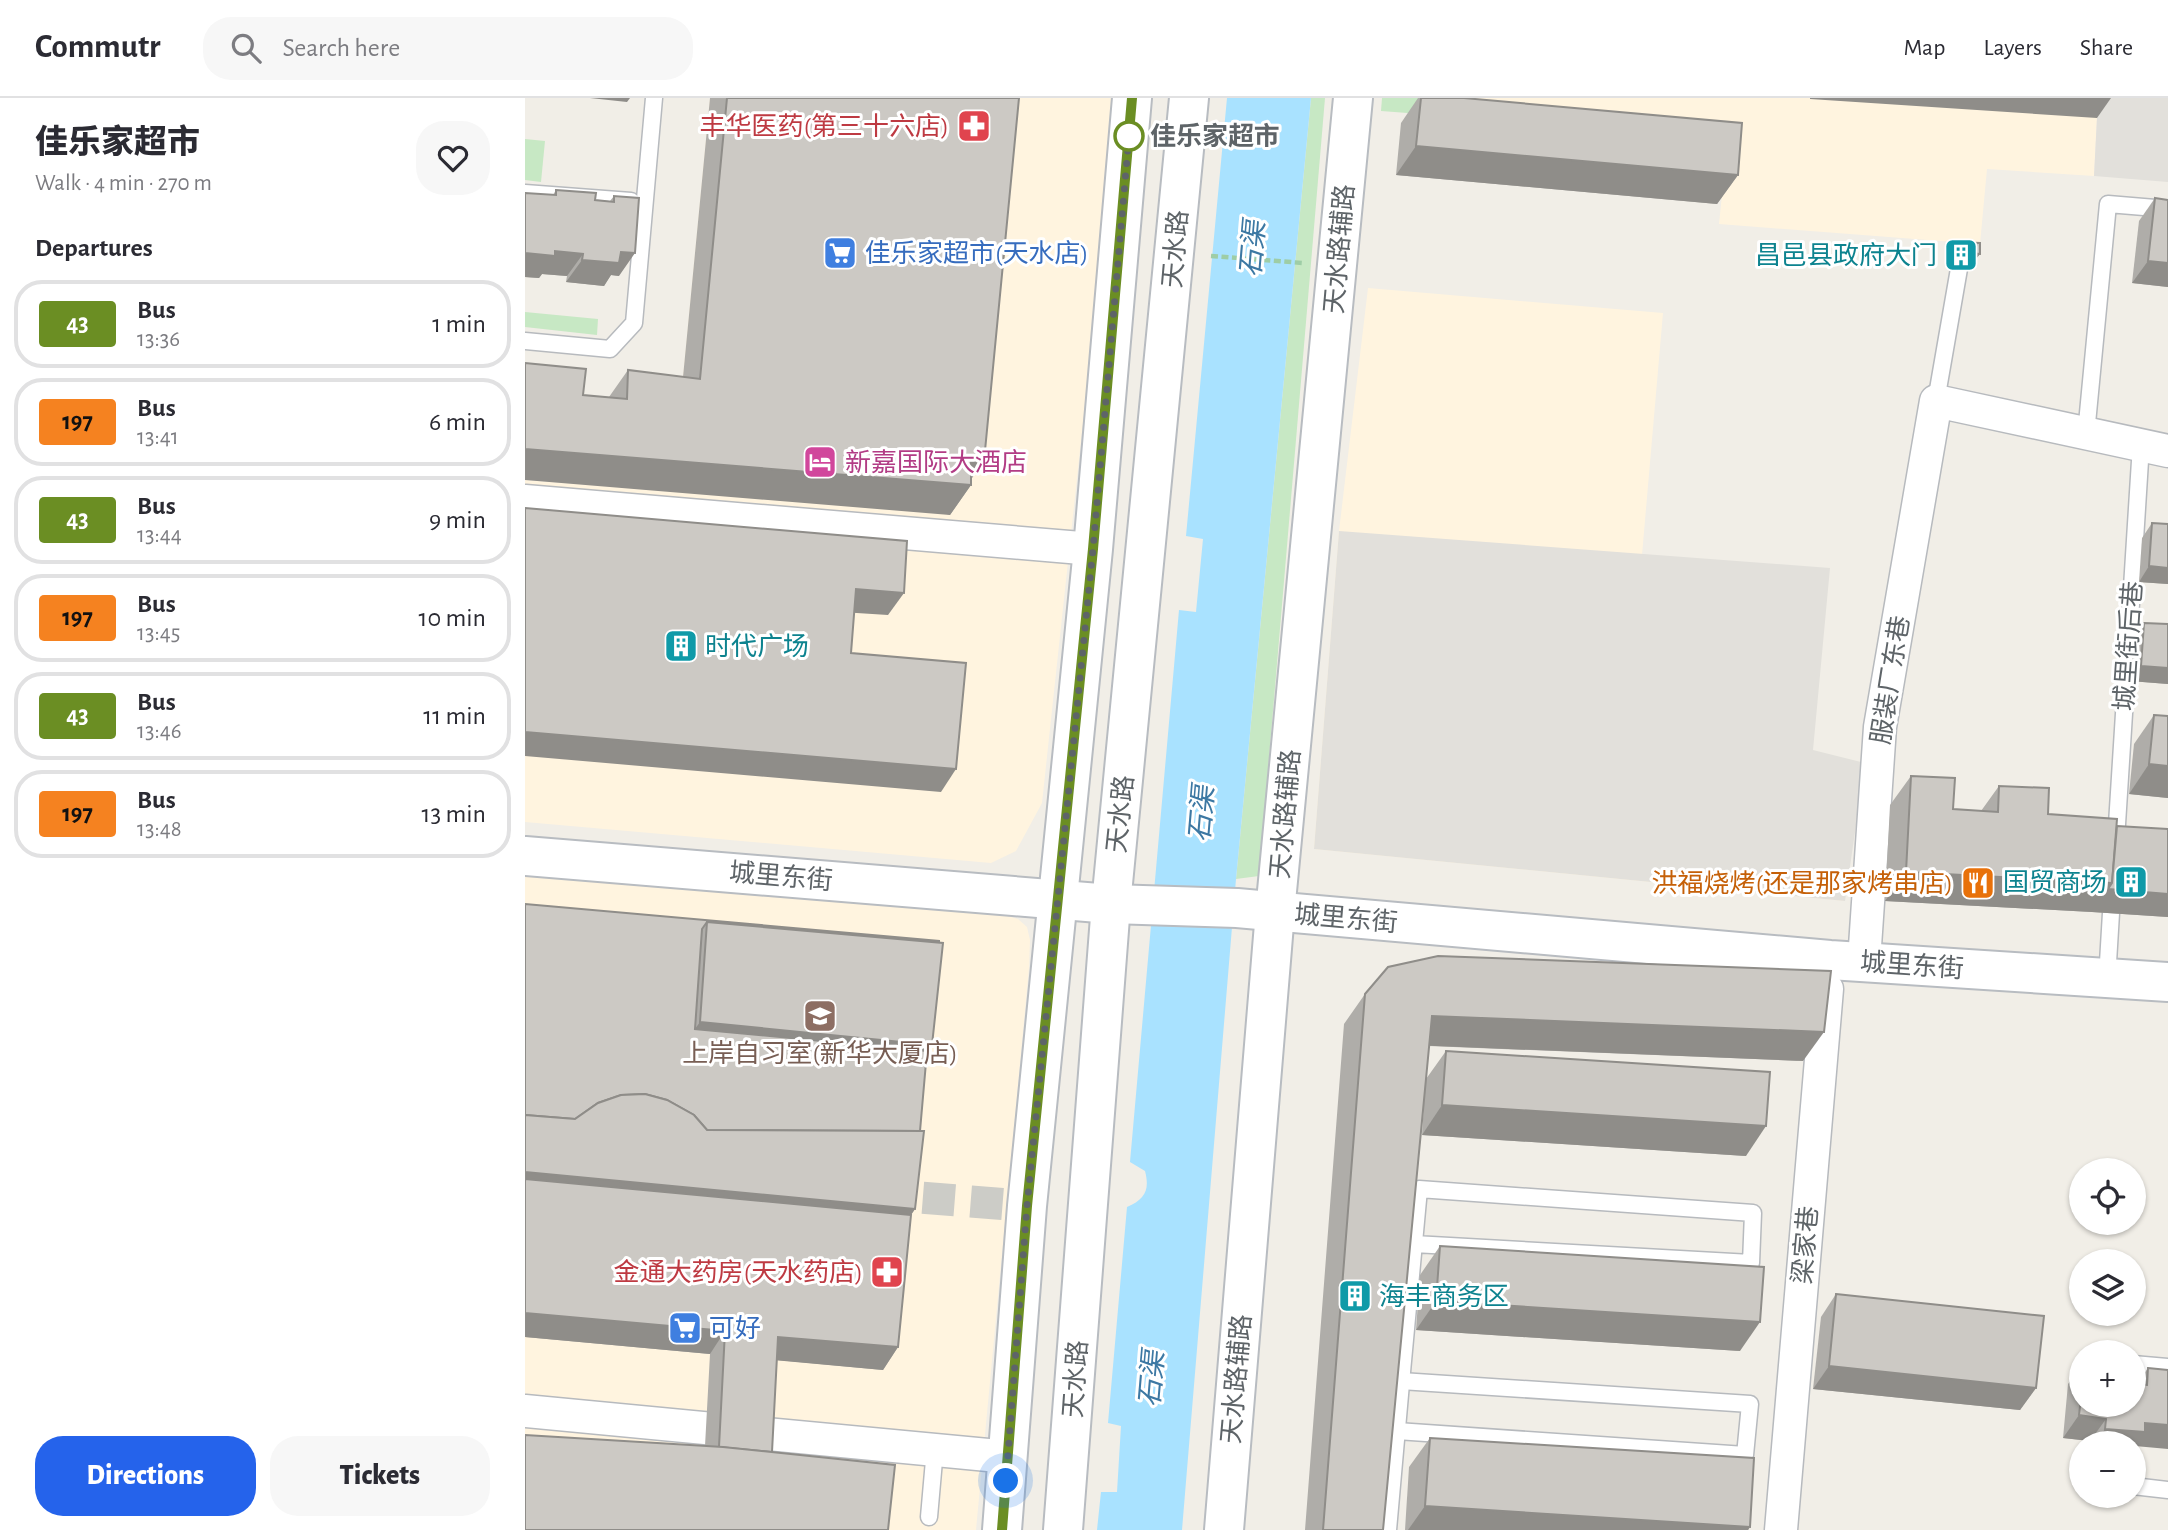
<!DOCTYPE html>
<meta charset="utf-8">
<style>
:root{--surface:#fff;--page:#f7f7f7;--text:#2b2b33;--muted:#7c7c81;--line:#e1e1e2;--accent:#2563eb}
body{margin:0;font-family:"Alegreya Sans","Noto Sans SC",sans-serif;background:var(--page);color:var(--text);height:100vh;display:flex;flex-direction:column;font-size:26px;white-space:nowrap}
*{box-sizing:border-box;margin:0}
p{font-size:23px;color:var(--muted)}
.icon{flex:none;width:38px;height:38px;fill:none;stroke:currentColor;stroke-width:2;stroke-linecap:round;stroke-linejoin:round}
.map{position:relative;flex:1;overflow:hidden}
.drawer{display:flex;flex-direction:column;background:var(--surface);width:525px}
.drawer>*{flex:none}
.badge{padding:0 14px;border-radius:5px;font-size:24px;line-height:46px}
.tools{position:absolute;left:1544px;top:1060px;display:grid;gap:14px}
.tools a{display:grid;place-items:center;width:77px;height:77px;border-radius:50%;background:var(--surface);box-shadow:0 2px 5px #0004;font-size:35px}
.you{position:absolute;width:35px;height:35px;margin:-18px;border:5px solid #fff;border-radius:50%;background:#1a73e8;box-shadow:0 0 0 10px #1a73e833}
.map>.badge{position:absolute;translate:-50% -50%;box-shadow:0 0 0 4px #fff}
h2{padding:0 35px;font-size:26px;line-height:63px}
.round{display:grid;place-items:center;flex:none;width:74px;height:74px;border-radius:28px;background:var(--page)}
.summary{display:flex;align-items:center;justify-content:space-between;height:119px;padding:0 35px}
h1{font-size:33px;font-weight:800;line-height:52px}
.button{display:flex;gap:14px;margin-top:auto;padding:14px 35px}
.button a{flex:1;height:80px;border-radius:28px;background:var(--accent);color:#fff;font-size:28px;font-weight:800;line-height:80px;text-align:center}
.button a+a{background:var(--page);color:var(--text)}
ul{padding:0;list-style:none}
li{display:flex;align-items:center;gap:21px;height:88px;margin:0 14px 10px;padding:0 21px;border:4px solid var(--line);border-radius:28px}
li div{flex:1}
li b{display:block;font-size:26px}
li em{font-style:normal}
li .badge{min-width:77px;font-weight:700;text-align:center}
header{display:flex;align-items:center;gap:42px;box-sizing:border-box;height:98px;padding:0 35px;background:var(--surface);border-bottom:2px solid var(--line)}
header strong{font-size:33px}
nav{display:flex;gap:38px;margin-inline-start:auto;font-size:24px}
.search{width:490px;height:63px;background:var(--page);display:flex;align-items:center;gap:18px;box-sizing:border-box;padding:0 24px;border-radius:28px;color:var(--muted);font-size:26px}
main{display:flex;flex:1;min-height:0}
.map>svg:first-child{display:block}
.commercial{fill:#fff4df}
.industrial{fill:#e2e0db}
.green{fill:#c7e8c4}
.water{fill:#a9e2ff}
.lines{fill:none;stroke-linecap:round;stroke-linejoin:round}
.street-tunnel{stroke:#ccccc7;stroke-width:32;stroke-dasharray:32 16;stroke-linecap:butt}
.lane-casing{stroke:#b7babe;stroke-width:19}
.street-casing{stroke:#b7babe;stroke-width:35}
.secondary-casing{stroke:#b8bcc1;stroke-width:42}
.path{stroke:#9ecda6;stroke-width:4.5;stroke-dasharray:7 3.5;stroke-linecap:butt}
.lane{stroke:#fff;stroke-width:16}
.street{stroke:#fff;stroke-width:32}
.secondary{stroke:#fff;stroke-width:38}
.wall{fill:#afada9}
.shaded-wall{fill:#8f8d89}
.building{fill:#ccc9c4;stroke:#8f8d89;stroke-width:2}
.line-casing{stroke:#fff;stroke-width:16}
.line{stroke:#6b8e23;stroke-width:10}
.walk{stroke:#5e6468;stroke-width:7;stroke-dasharray:0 12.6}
.stop-dot{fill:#fff;stroke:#6b8e23;stroke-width:3.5}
.labels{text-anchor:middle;stroke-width:6;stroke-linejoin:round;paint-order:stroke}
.health-label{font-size:26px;fill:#be3a42;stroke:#fff;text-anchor:end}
.stop-label{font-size:26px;font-weight:bold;fill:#5e6468;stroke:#fff;text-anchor:start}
.street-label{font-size:26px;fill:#5e6468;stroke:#fff}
.shop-label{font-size:26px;fill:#366cbe;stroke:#fff;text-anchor:start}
.culture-label{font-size:26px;fill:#0d838f;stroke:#fff;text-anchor:end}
.hotel-label{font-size:26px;fill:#b23c85;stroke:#fff;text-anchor:start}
.food-label{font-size:26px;fill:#c56008;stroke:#fff;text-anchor:end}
.education-label{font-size:26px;fill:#785e54;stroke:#fff}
.water-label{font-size:28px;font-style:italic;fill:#3c78a3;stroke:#fff}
</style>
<header>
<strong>Commutr</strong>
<div class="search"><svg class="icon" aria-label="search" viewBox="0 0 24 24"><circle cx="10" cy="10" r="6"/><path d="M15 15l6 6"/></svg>Search here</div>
<nav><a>Map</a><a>Layers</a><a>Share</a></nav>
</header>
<main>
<section class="drawer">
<div class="summary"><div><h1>佳乐家超市</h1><p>Walk · 4 min · 270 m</p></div><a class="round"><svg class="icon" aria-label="heart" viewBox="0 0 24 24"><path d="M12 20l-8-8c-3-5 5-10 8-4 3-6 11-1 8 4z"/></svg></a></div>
<h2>Departures</h2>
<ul>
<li><span class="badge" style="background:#6b8e23;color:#fff">43</span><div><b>Bus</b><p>13:36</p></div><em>1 min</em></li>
<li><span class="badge" style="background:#f58220;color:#111">197</span><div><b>Bus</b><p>13:41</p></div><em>6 min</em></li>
<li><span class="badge" style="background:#6b8e23;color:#fff">43</span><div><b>Bus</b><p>13:44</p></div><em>9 min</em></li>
<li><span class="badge" style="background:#f58220;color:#111">197</span><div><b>Bus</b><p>13:45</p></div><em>10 min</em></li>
<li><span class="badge" style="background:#6b8e23;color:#fff">43</span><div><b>Bus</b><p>13:46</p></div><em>11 min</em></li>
<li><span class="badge" style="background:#f58220;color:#111">197</span><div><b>Bus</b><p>13:48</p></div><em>13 min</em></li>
</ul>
<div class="button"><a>Directions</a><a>Tickets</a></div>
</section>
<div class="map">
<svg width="1643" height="1432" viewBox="0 0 1643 1432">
<rect width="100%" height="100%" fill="#f1eee7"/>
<g class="commercial">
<path d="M 185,0 L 593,0 L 517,705 L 491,753 L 466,765 L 0,724 L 0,382 L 147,393 Z"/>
<path d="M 910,0 L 1573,0 L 1569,78 L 1462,71 L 1455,146 L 1194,126 L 1203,38 Z"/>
<path d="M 843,190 L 1138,215 L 1117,457 L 875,438 L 1320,803 L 789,751 L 814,433 Z"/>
<path d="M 0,773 L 468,814 L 493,821 L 502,829 L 505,842 L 504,870 L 451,1432 L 0,1432 Z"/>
</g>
<g class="industrial">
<path d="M 1573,0 L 1643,0 L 1643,84 L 1569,78 Z"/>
<path d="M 814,433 L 1305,470 L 1288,652 L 1340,665 L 1320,803 L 789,751 Z"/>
</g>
<g class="green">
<path d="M 786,0 L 800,0 L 734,778 L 711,781 Z"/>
<path d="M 857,0 L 910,0 L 909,17 L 856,13 Z"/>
<path d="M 0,41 L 20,43 L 16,84 L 0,82 Z"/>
<path d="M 0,214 L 73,221 L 72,237 L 0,229 Z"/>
</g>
<path class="water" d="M 702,0 L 786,0 L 711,781 L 657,1432 L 572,1432 L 576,1394 L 592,1394 L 596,1328 L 583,1325 L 602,1109 C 620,1101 625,1092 620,1073 L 605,1064 L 654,512 L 671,514 L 678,441 L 661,438 Z"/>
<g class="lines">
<path class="street-tunnel" d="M 350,1096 L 502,1108"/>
<defs>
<g id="lane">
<path d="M 0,95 L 106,103"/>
<path d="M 0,243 L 85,251 L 109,225 L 129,0"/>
<path d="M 1411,303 L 1435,165"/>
<path d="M 1561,336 L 1583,106 L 1643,111"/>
<path d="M 1591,742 L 1616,347"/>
<path d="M 1582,881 L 1586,815"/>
<path d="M 1608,1266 L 1643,1269"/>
<path d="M 872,1333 L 1220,1357 L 1225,1306 L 876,1283"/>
<path d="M 1608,1388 L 1643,1392"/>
<path d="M 404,1419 L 410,1351"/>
<path d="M 863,1432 C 873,1318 883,1205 894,1091 L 1228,1115 L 1226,1165 L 889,1146"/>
</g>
<g id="street">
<path d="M 0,403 L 568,451"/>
<path d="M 1339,863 L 1355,629 L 1411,303 L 1643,353"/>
<path d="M 0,1313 L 484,1359"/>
<path d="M 1256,1432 L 1302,891"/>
</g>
<g id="secondary">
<path d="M 0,758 L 586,806 L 712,810 L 1305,862 L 1643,884"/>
<path d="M 477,1432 L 502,1108 L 568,451 L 607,0"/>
<path d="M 538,1432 L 586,806 L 664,0"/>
<path d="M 699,1432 L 750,814 L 828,0"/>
</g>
</defs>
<use href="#lane" class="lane-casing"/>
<use href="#street" class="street-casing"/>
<use href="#secondary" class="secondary-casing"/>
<path class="path" d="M 686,158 L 778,165"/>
<use href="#lane" class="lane"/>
<use href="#street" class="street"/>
<use href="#secondary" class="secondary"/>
</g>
<g class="wall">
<path d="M 185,0 L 494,0 L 459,363 L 446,381 L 446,387 L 425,417 L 58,297 L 84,299 L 103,272 L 158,279 Z"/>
<path d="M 893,0 L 939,0 L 1213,77 L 1192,106 L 871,77 L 876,25 Z"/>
<path d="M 31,92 L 70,102 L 85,103 L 89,98 L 94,178 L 86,177 L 79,188 L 41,184 L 42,178 L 17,176 L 14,180 L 0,179 L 0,95 L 28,97 Z"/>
<path d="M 1630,100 L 1643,102 L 1643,189 L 1607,185 L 1614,123 Z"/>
<path d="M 1430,144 L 1455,156 L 1449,163 L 1423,161 L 1424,152 Z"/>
<path d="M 1627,425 L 1643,426 L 1643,486 L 1614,484 L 1617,440 Z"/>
<path d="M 1619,525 L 1643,526 L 1643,586 L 1605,583 L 1609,540 Z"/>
<path d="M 1629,617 L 1643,618 L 1643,700 L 1604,696 L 1609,646 Z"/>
<path d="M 1386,678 L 1428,711 L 1456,713 L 1474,688 L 1523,716 L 1592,728 L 1643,731 L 1643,819 L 1567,814 L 1360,803 L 1365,707 Z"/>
<path d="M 0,806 L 414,843 L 407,947 L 402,953 L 395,1033 L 390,1111 L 386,1117 L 373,1249 L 358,1272 L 252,1262 L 247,1354 L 180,1348 L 185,1256 L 0,1239 Z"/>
<path d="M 840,896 L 1278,963 L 904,948 L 901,981 L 921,953 L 1221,1058 L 897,1037 L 899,1005 L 858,1432 L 780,1432 L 819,926 Z"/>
<path d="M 915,1148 L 1215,1253 L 891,1232 L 895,1177 Z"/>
<path d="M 1311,1196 L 1511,1290 L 1495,1312 L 1288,1291 L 1296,1219 Z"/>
<path d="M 1556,1268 L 1556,1307 L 1612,1286 L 1623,1270 L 1643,1272 L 1610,1348 L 1608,1346 L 1565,1346 L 1565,1343 L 1538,1340 L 1543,1286 Z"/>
<path d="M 905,1340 L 1225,1429 L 1223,1432 L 880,1432 L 884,1369 Z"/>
</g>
<g class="shaded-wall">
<path d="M 65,0 L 105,0 L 102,4 Z"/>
<path d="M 1285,0 L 1586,0 L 1572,20 L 1285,1 Z"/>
<path d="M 891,48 L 1213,77 L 1192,106 L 871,77 Z"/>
<path d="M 30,153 L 58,156 L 42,178 L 17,176 L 14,180 L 0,179 L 0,155 Z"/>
<path d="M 1429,153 L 1455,156 L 1449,163 L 1423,161 Z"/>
<path d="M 96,154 L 110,155 L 94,178 L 86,177 L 79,188 L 41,184 L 57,162 Z"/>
<path d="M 1623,163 L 1643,165 L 1643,189 L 1607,185 Z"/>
<path d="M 0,351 L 446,361 L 459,363 L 442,387 L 446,387 L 425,417 L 0,382 Z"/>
<path d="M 1624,468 L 1643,470 L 1643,486 L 1614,484 Z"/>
<path d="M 331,491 L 379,495 L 363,517 L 316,514 Z"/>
<path d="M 1616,568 L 1643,570 L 1643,586 L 1605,583 Z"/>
<path d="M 0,634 L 431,671 L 416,694 L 0,658 Z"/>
<path d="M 1624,666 L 1643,668 L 1643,700 L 1604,696 Z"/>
<path d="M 1381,774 L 1587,785 L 1643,796 L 1643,819 L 1567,814 L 1360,803 Z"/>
<path d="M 907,918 L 1299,934 L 1278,963 L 887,947 Z"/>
<path d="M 175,924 L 407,947 L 387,976 L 154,953 Z"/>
<path d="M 917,1007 L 1241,1028 L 1221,1058 L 897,1037 Z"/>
<path d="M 0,1074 L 390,1111 L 370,1140 L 0,1105 Z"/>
<path d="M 911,1203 L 1235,1224 L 1215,1253 L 891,1232 Z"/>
<path d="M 0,1215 L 200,1233 L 185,1256 L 0,1239 Z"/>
<path d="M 253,1239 L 373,1249 L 358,1272 L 237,1261 Z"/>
<path d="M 1304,1268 L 1511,1290 L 1495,1312 L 1288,1291 Z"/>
<path d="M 1554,1317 L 1581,1321 L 1565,1343 L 1538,1340 Z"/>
<path d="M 1620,1325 L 1643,1327 L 1643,1351 L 1610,1348 L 1608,1350 L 1608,1346 L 1570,1346 L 1580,1331 Z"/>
<path d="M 900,1408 L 1225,1429 L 1223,1432 L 883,1432 Z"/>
</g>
<g class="building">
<path d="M 202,0 L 494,0 L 459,363 L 446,361 L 446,387 L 0,351 L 0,265 L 61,271 L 58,297 L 102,301 L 103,272 L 175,281 Z"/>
<path d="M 896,0 L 939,0 L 1217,25 L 1213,77 L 891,48 Z"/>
<path d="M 31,92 L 71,95 L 70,102 L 89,104 L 89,98 L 114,100 L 110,155 L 96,154 L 94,165 L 57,162 L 58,156 L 30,153 L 30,158 L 0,155 L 0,95 L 31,97 Z"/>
<path d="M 1630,100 L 1643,102 L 1643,165 L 1623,163 Z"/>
<path d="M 1430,144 L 1455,145 L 1455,156 L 1429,153 Z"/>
<path d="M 0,410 L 382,443 L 379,495 L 331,491 L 326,555 L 441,565 L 431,671 L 0,634 Z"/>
<path d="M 1627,425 L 1643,426 L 1643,470 L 1624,468 Z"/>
<path d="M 1619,525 L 1643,526 L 1643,570 L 1616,568 Z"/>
<path d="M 1629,617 L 1643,618 L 1643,668 L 1624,666 Z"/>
<path d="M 1386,678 L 1430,680 L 1428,711 L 1473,714 L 1474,688 L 1524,690 L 1523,716 L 1592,721 L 1587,785 L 1381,774 Z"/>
<path d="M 1592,728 L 1643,731 L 1643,796 L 1583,791 L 1587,785 Z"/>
<path d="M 0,806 L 414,843 L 414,844 L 182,824 L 177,831 L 170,931 L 402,953 L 395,1033 L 182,1032 L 169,1017 L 142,1002 L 120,996 L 96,997 L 73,1005 L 50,1021 L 0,1017 Z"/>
<path d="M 182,824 L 418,845 L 407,947 L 175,924 Z"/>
<path d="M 913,858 L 1306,873 L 1299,934 L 907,918 L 858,1432 L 798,1432 L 840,896 L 863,869 Z"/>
<path d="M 921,953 L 1245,974 L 1241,1028 L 917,1007 Z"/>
<path d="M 120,996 L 142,1002 L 169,1017 L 182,1032 L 399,1033 L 390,1111 L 0,1074 L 0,1017 L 50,1021 L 73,1005 L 96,997 Z"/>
<path d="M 0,1081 L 386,1117 L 373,1249 L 253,1239 L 247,1354 L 194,1349 L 200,1233 L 0,1215 Z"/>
<path d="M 915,1148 L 1239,1169 L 1235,1224 L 911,1203 Z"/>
<path d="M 1311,1196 L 1519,1218 L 1511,1290 L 1304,1268 Z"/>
<path d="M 1623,1270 L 1643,1272 L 1643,1327 L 1620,1325 L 1620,1334 L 1580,1331 L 1581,1321 L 1554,1317 L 1556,1300 L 1556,1307 L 1608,1307 L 1608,1286 L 1622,1287 Z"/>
<path d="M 0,1337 L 198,1349 L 370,1367 L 363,1432 L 0,1432 Z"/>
<path d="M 905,1340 L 1229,1360 L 1225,1429 L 900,1408 Z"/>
</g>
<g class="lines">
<defs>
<path id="line" d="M 477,1432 L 502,1108 L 568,451 L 607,0"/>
</defs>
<use href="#line" class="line-casing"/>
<use href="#line" class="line"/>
<path class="walk" d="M 481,1383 L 502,1108 L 568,451 L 604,38"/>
</g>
<defs>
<symbol id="pharmacy-square" viewBox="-11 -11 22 22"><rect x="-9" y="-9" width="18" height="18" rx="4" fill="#e0444e" stroke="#fff"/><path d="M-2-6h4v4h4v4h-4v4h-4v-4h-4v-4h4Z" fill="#fff"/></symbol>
<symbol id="supermarket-square" viewBox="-11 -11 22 22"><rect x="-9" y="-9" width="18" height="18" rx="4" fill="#3f7fe0" stroke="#fff"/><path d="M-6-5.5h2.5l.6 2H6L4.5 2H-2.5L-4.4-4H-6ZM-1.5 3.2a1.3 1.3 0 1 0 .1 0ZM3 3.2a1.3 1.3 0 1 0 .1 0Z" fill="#fff"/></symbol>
<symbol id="building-square" viewBox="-11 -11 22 22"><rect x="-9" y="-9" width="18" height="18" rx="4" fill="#0f9aa8" stroke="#fff"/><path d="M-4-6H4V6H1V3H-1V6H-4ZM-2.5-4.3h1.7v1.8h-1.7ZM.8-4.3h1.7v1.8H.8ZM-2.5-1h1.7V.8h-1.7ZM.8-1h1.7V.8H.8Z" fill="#fff"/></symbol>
<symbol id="hotel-square" viewBox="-11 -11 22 22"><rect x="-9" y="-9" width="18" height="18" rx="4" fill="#d1479c" stroke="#fff"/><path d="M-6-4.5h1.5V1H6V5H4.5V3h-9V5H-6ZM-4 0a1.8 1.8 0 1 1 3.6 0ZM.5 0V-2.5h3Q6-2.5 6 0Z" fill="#fff"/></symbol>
<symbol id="restaurant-square" viewBox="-11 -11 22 22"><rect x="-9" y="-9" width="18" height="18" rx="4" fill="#e8710a" stroke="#fff"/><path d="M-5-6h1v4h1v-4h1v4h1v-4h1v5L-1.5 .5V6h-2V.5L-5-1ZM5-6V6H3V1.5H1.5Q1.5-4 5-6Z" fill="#fff"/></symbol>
<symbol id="school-square" viewBox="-11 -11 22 22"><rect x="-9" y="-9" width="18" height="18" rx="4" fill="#8d6e63" stroke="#fff"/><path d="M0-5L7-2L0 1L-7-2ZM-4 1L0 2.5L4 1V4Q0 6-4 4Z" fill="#fff"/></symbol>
</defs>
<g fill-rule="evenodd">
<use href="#pharmacy-square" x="430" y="9" width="38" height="38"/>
<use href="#supermarket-square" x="296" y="136" width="38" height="38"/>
<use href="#building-square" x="1417" y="138" width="38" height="38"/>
<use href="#hotel-square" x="276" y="345" width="38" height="38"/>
<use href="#building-square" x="137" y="529" width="38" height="38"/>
<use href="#building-square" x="1587" y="765" width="38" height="38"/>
<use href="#restaurant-square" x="1434" y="766" width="38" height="38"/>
<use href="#school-square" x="276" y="899" width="38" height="38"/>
<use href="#pharmacy-square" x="343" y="1155" width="38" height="38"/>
<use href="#building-square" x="811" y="1179" width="38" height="38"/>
<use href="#supermarket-square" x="141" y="1211" width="38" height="38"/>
</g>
<circle class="stop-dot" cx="604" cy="38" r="14"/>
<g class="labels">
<g class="health-label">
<text x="424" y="37">丰华医药(第三十六店)</text>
<text x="338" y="1183">金通大药房(天水药店)</text>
</g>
<g class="stop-label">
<text x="625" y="47">佳乐家超市</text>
</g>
<g class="street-label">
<text transform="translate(650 151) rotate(-85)" y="9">天水路</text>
<text transform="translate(814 151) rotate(-85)" y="9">天水路辅路</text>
<text transform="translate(1603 548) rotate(-86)" y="9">城里街后巷</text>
<text transform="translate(1365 582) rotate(-81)" y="9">服装厂东巷</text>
<text transform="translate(595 716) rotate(-84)" y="9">天水路</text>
<text transform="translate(760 716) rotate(-85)" y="9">天水路辅路</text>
<text transform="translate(256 778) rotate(5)" y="9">城里东街</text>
<text transform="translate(821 820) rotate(5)" y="9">城里东街</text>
<text transform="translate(1387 867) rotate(4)" y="9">城里东街</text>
<text transform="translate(1280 1147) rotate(-85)" y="9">梁家巷</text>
<text transform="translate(550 1281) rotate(-86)" y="9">天水路</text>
<text transform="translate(711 1281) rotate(-85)" y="9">天水路辅路</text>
</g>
<g class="shop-label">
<text x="340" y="164">佳乐家超市(天水店)</text>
<text x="184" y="1239">可好</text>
</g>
<g class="culture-label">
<text x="1412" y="166">昌邑县政府大门</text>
<text x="180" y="557" text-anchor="start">时代广场</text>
<text x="1582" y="793">国贸商场</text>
<text x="854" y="1207" text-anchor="start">海丰商务区</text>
</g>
<g class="hotel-label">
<text x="320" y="373">新嘉国际大酒店</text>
</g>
<g class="food-label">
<text x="1428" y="794">洪福烧烤(还是那家烤串店)</text>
</g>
<g class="education-label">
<text x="295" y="964">上岸自习室(新华大厦店)</text>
</g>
<g class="water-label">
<text transform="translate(727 151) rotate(-85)" y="10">石渠</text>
<text transform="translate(676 716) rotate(-85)" y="10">石渠</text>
<text transform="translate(626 1281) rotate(-85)" y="10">石渠</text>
</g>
</g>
</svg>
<div class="tools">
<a><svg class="icon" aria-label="locate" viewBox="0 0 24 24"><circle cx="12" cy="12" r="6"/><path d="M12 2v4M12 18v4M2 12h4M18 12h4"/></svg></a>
<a><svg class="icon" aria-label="layers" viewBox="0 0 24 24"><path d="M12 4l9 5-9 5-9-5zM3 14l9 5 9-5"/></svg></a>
<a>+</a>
<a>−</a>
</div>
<div class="you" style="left:481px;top:1383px"></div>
</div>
</main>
